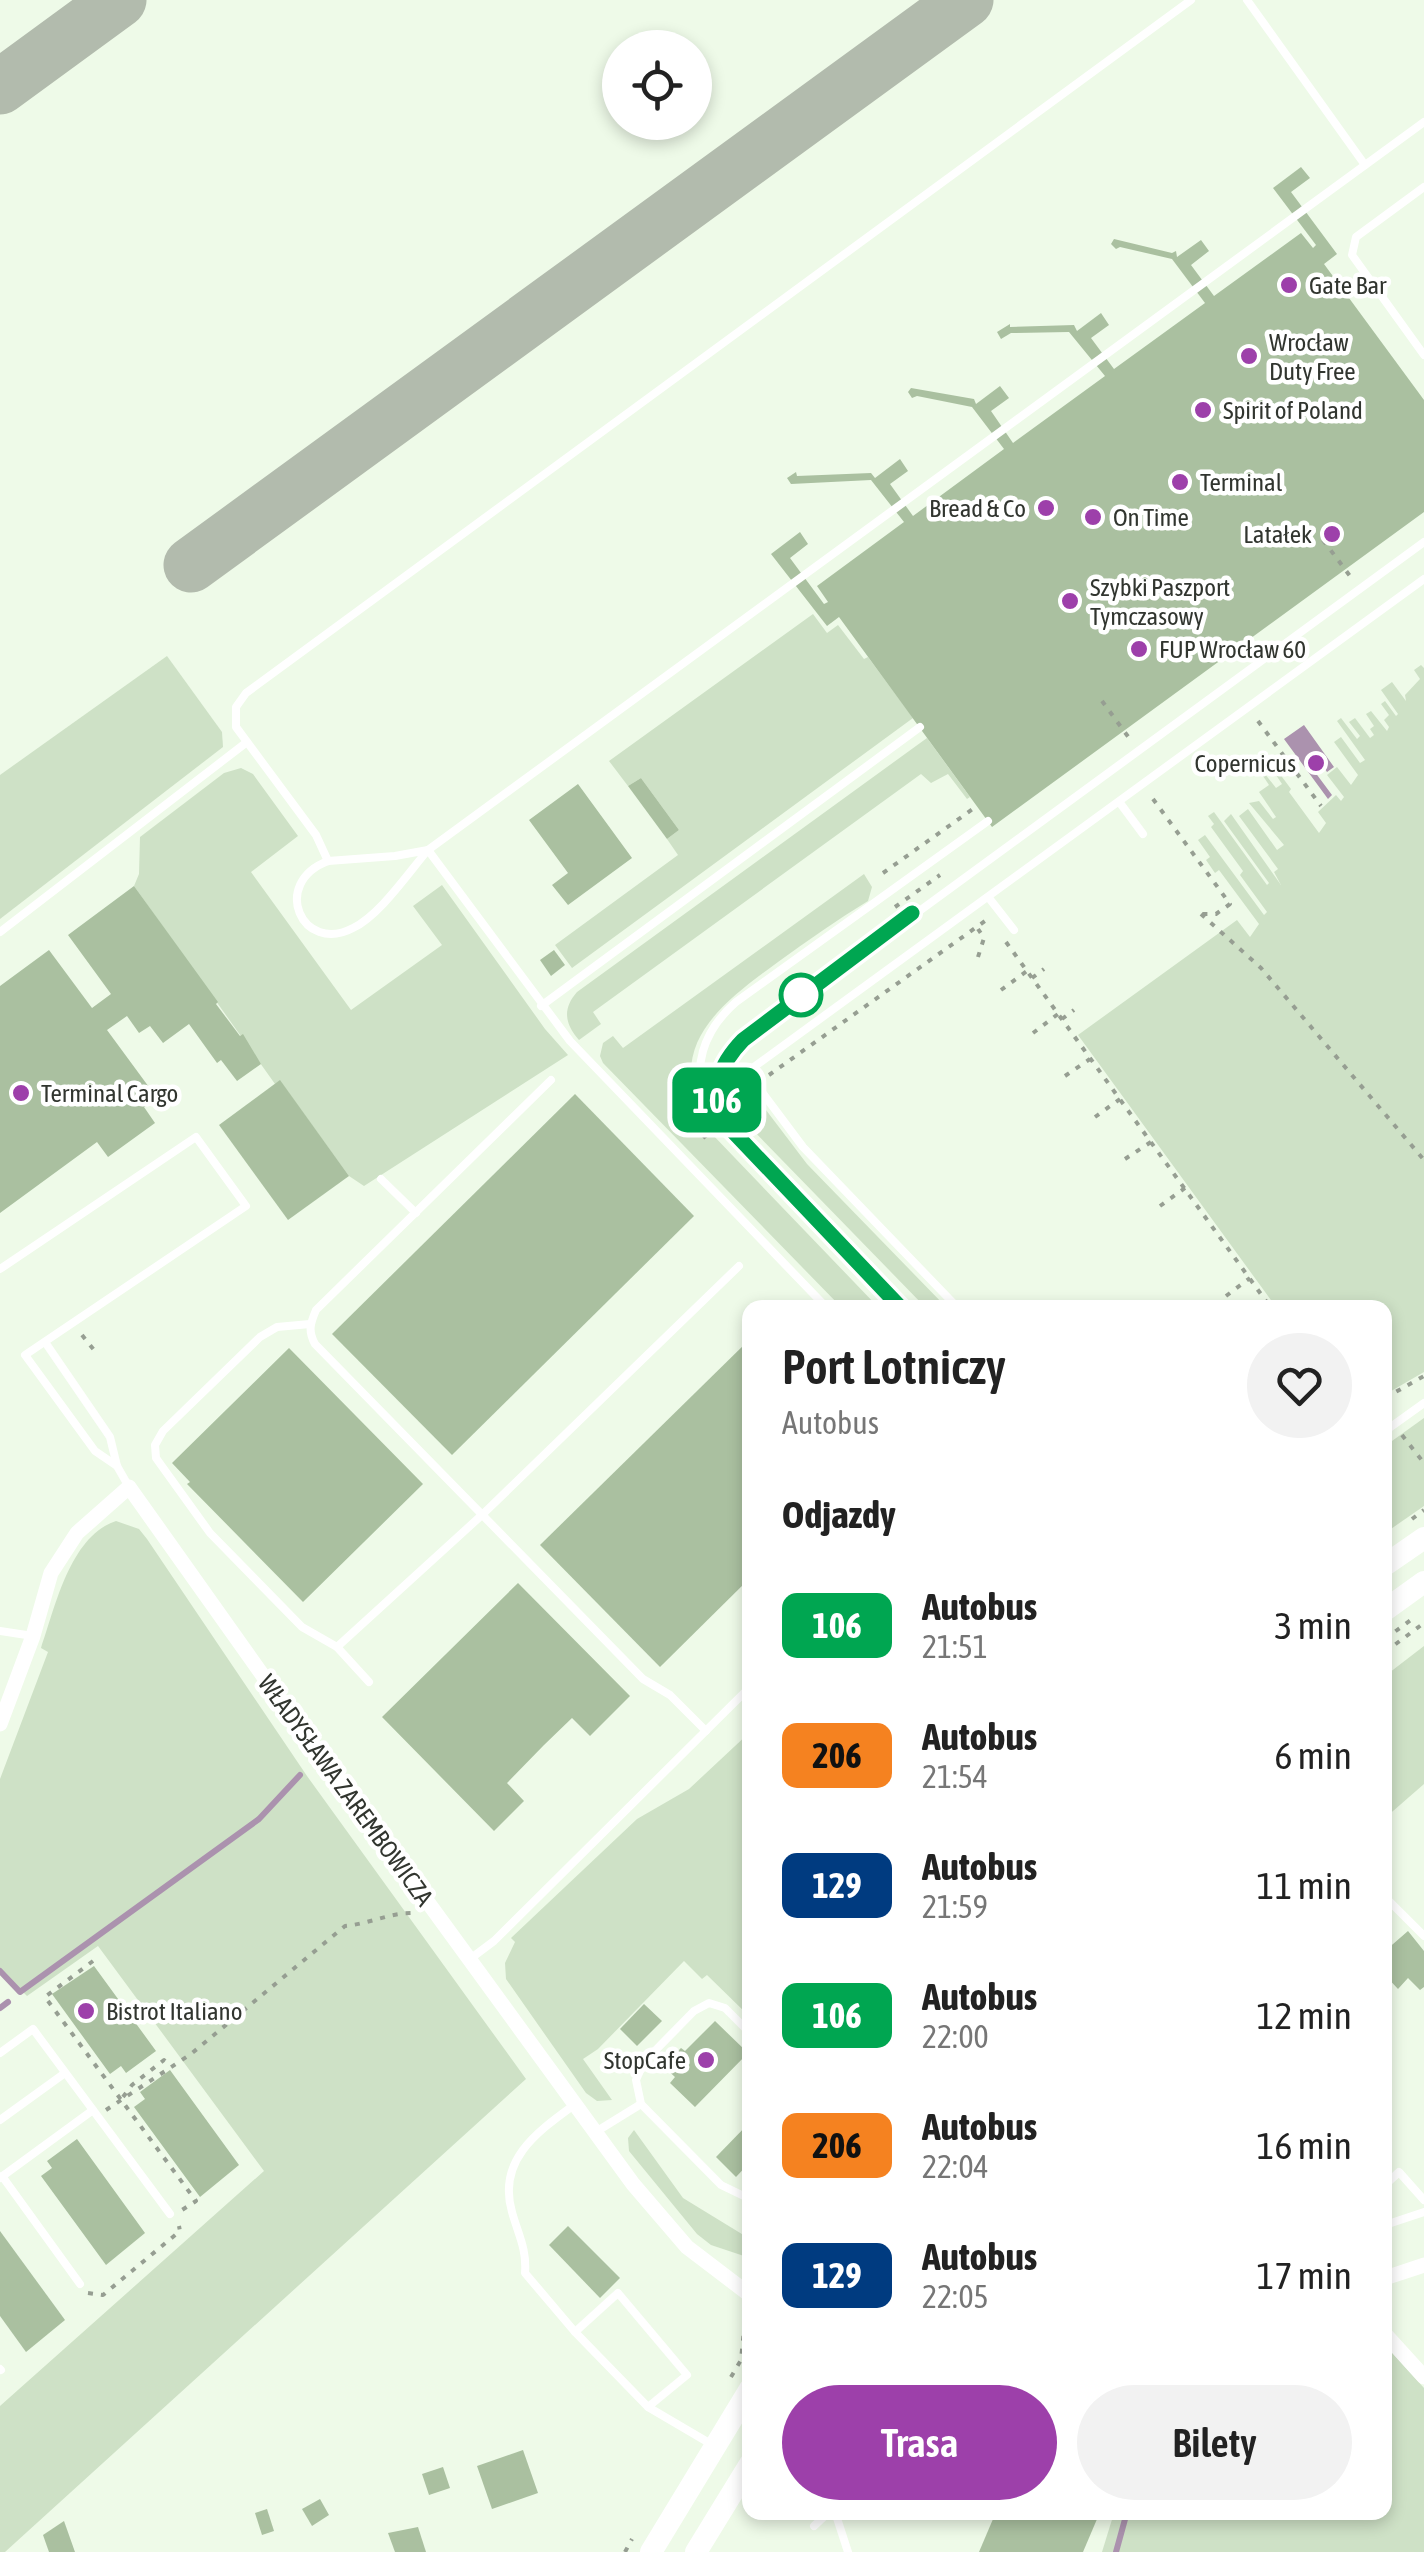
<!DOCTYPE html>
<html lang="pl">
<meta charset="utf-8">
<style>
:root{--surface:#fff;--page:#f2f2f2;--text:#222;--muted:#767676;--accent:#9d40aa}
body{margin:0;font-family:"Asap Condensed",sans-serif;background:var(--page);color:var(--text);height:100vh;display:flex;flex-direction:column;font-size:38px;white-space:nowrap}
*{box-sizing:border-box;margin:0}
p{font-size:32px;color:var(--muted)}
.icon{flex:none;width:55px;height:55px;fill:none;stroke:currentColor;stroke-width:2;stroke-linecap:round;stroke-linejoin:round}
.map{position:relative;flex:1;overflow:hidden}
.sheet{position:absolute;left:742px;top:1300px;width:650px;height:1220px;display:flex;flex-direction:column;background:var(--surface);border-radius:20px;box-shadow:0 5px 15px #0003}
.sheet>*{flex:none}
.badge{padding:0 20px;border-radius:15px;font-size:35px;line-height:65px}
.controls{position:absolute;left:602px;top:30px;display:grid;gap:20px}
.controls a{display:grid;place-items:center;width:110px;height:110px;border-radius:50%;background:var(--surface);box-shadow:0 5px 15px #0003;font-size:50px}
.map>.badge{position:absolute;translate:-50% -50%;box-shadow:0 0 0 5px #fff}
h2{padding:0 40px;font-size:38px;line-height:90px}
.round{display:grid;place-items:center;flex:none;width:105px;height:105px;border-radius:52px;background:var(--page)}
.overview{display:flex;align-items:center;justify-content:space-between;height:170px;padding:0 40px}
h1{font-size:48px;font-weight:600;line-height:75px}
.action{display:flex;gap:20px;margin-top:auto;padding:20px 40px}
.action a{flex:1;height:115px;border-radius:60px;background:var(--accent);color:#fff;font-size:40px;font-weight:600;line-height:115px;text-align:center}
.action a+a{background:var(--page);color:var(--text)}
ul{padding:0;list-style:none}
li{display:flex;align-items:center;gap:30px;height:130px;padding:0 40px}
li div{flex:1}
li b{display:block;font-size:38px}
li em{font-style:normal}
li .badge{min-width:110px;font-weight:700;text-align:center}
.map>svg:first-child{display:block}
.green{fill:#cee1c6}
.water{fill:#ab92ae}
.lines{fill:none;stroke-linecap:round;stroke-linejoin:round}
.stream{stroke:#ab92ae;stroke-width:6}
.taxiway{stroke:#b2bbad;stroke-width:55}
.building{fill:#aac0a0}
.path{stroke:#969e92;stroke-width:4;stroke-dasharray:5 8;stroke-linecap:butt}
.service{stroke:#fff;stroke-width:8}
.minor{stroke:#fff;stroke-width:15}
.secondary{stroke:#fff;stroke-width:22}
.line-casing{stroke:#fff;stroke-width:22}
.line{stroke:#00a651;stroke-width:15}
.poi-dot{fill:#9d40aa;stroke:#fff;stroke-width:4}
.stop-dot{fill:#fff;stroke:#00a651;stroke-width:5}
.labels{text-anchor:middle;stroke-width:9;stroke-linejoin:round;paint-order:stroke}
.poi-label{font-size:25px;fill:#31352f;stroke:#fff;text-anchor:start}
.street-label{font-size:25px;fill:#31352f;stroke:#fff}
</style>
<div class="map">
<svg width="1424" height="2552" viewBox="0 0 1424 2552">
<rect width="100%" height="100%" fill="#eefae8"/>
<g class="green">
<path d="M 813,614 L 827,633 L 838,625 L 864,659 L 868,657 L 913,718 L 572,968 L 555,945 L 678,855 L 667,839 L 679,830 L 641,778 L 628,786 L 609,761 Z"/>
<path d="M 167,656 L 222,732 L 223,747 L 0,919 L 0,775 Z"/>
<path d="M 1421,665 L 1424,668 L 1424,1372 L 1386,1394 L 1385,1308 L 1276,1307 L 1078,1035 L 1237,920 L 1250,937 L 1259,924 L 1219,870 L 1215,873 L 1206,860 L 1210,857 L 1198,840 L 1205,835 L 1264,915 L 1267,912 L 1240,875 L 1243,871 L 1211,827 L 1214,824 L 1208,816 L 1214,812 L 1267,885 L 1269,883 L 1224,821 L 1231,814 L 1281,885 L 1274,872 L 1278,869 L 1239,816 L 1248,809 L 1277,850 L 1284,845 L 1249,803 L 1259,801 L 1273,819 L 1276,817 L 1259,792 L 1269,785 L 1263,776 L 1265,774 L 1276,788 L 1282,784 L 1266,760 L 1268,758 L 1291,789 L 1289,792 L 1319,833 L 1326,823 L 1318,812 L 1336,795 L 1341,801 L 1344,797 L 1327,775 L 1337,767 L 1351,785 L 1358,775 L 1334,742 L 1341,737 L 1360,763 L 1365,760 L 1337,721 L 1341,718 L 1357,739 L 1360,736 L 1349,722 L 1355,718 L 1370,738 L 1374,735 L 1370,729 L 1374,726 L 1366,714 L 1371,711 L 1387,731 L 1389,727 L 1384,720 L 1389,715 L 1381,704 L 1385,701 L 1396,716 L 1398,714 L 1381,690 L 1392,682 L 1406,701 L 1405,695 L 1420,679 L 1414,670 Z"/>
<path d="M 927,738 L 970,797 L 967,799 L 948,774 L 931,783 L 921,774 L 593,1012 L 601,1024 L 579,1040 C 565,1024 562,1009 577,992 Z"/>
<path d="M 241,768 L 253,774 L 298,836 L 251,872 L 351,1010 L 442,945 L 413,906 L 442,885 L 545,1029 L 568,1055 L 364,1186 L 349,1176 L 280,1081 L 275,1084 L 134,886 L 139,874 L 140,837 L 224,773 Z"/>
<path d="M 864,874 L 872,887 L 868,901 C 837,920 807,941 778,962 C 715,1008 660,1050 711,1133 L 878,1307 L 841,1307 L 603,1063 L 600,1056 L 603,1043 L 613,1036 L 623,1048 Z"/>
<path d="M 753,1093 L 807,1164 L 946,1307 L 925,1307 L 748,1125 L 736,1105 Z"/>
<path d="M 1424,1418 L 1424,1506 L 1385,1533 L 1385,1446 Z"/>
<path d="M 116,1521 L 139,1529 L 147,1539 L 307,1776 L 526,2079 L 5,2552 L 0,2552 L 0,2406 L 264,2171 L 98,1946 L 27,1996 L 0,1969 L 0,1779 L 48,1652 L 41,1648 C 55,1608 70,1536 116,1521 Z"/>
<path d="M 1424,1646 L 1424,1784 L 1385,1818 L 1385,1676 Z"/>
<path d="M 750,1732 L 750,2017 L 707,1975 L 702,1979 L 684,1961 L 598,2049 L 583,2059 L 612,2100 L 597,2101 L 586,2093 L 506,1979 L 505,1963 L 515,1942 L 511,1938 L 637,1819 L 689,1789 Z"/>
<path d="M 634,2130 L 683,2198 L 750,2239 L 750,2258 L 711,2245 L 697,2234 L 629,2151 L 628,2138 Z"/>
<path d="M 1385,2345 L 1424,2388 L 1424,2552 L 1102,2552 L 1114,2513 L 1385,2512 Z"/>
</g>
<path class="water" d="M 1304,725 L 1334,767 L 1327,772 L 1315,754 L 1306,760 L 1332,795 L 1328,799 L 1284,739 Z"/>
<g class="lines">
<g class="stream">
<path d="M 0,1971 L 20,1992 L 259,1819 L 300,1775"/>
<path d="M 0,2008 L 8,2002"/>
<path d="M 1116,2552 L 1127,2512"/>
</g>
<g class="taxiway">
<path d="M 0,87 L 119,0"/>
<path d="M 191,565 L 966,0"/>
</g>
</g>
<g class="building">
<path d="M 1301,167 L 1310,178 L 1291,192 L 1337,254 L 1324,264 L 1424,400 L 1424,512 L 992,827 L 839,617 L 827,626 L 771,554 L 800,532 L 808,544 L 790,558 L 824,604 L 828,602 L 817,586 L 904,522 L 871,480 L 791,484 L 787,478 L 796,472 L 797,476 L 871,473 L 875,478 L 900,459 L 908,471 L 890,484 L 913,516 L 1004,449 L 972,407 L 917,396 L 912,398 L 908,392 L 911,388 L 974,399 L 976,404 L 1000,386 L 1009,398 L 991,411 L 1013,443 L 1105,376 L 1069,332 L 1011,333 L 1001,339 L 997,332 L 1010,324 L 1010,327 L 1074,325 L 1077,331 L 1101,313 L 1109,325 L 1091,338 L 1114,369 L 1205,303 L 1172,259 L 1120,247 L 1116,249 L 1111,244 L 1114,239 L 1172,253 L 1176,251 L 1177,257 L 1201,240 L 1209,251 L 1191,265 L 1214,296 L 1301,233 L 1313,248 L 1316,245 L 1273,188 Z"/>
<path d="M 641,778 L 679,830 L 667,839 L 628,786 Z"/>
<path d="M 578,784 L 632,858 L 568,905 L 552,885 L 568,873 L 529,820 Z"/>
<path d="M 134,886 L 218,1002 L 216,1004 L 240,1036 L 243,1034 L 261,1064 L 237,1081 L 221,1060 L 217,1063 L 189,1024 L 163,1043 L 150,1026 L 139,1033 L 127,1016 L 107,1030 L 157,1098 L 144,1107 L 155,1123 L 108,1157 L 97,1142 L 0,1213 L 0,986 L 49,950 L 92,1008 L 111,994 L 68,935 Z"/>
<path d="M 554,950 L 565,965 L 551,976 L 540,960 Z"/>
<path d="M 280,1080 L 349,1176 L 288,1220 L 219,1125 Z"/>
<path d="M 575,1094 L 694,1216 L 452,1455 L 332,1334 Z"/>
<path d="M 750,1339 L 750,1578 L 660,1667 L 540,1545 Z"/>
<path d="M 289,1348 L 423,1484 L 303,1602 L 187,1484 L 190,1482 L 172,1463 Z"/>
<path d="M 518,1583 L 630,1696 L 590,1736 L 572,1718 L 544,1745 L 507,1783 L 524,1801 L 494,1831 L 382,1717 Z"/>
<path d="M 1408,1931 L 1424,1951 L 1424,1987 L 1420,1990 L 1408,1978 L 1398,1989 L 1385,1975 L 1385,1951 Z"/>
<path d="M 94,1966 L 156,2051 L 126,2073 L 121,2066 L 110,2074 L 52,1994 Z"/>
<path d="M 644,2004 L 662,2021 L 637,2046 L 620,2029 Z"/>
<path d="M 715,2021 L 748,2053 L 695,2107 L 670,2083 L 675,2077 L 663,2066 L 681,2048 L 685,2051 Z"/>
<path d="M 170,2070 L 239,2165 L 200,2197 L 134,2107 L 145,2099 L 140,2092 Z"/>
<path d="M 750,2122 L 750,2162 L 736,2177 L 716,2157 Z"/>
<path d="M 77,2139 L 145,2233 L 106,2265 L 41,2176 L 52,2168 L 47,2161 Z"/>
<path d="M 568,2226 L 620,2278 L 600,2298 L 549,2245 Z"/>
<path d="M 0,2231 L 65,2320 L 26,2352 L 0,2316 Z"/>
<path d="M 523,2450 L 538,2493 L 492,2509 L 477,2466 Z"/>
<path d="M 443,2467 L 450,2488 L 429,2495 L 422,2474 Z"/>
<path d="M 320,2499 L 329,2515 L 312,2526 L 302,2509 Z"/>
<path d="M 267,2509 L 274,2531 L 262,2535 L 255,2513 Z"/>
<path d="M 996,2512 L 1100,2512 L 1083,2552 L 979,2552 Z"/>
<path d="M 64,2521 L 75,2552 L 49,2552 L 43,2535 Z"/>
<path d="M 418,2527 L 426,2552 L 395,2552 L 388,2533 Z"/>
</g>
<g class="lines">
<g class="path">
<path d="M 1323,540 L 1353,580"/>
<path d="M 1102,701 L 1132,742"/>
<path d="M 1258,721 L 1321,806"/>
<path d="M 1153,799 L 1230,904 L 1216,914 L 1201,914"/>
<path d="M 883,873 L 977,806"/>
<path d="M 895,907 L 940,875"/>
<path d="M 1201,914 L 1261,968 L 1424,1160"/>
<path d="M 1006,942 L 1271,1308"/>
<path d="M 978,957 L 984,938 L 978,929"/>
<path d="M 1032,978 L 1044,969"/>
<path d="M 1001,990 L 1027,971"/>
<path d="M 1062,1019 L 1074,1010"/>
<path d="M 1033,1033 L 1058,1014"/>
<path d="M 769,1075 L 985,921"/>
<path d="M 1065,1076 L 1090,1059"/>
<path d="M 1095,1117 L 1120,1099"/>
<path d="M 703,1138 L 712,1131"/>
<path d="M 1125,1159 L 1151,1142"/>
<path d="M 1160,1206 L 1185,1188"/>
<path d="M 1226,1296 L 1250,1278"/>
<path d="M 82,1335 L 94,1350"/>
<path d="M 1385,1398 L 1424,1376"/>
<path d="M 1402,1435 L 1424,1463"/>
<path d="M 1412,1519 L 1424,1510"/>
<path d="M 1385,1639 L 1412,1619"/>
<path d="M 1385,1652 L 1424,1623"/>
<path d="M 93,1961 L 45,1997 L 196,2201 L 182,2210"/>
<path d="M 123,2097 L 132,2085 L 164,2060 L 170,2067"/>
<path d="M 106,2110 L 191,2054 L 345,1926 C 369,1924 391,1912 416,1913"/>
<path d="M 88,2293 L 103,2295 L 180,2231 L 179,2226"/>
<path d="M 750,2333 L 750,2345"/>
<path d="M 731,2377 L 741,2360 L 746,2310"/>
<path d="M 625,2552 L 632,2539"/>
</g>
<g class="service">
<path d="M 1247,0 L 1365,165"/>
<path d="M 1424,187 L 1356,237 L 1352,255 L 1424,355"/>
<path d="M 1120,803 L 1143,834"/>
<path d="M 428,850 L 395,856 L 328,861 C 270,883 302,955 353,928 C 380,915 408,873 428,850 L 1424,122"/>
<path d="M 428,850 L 570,1041 L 827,1308"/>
<path d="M 328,861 L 316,835 L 236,727 L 236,707 L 246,693 L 1191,0"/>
<path d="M 989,898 L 1014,930"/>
<path d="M 0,932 L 247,742"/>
<path d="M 541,1006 L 920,727"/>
<path d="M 747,1072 L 803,1147 L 958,1308"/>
<path d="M 551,1080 L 316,1310 C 310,1324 308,1331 315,1344 L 643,1679 L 670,1695 L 706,1731"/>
<path d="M 724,1118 L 729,1092 L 747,1072 L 1424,579"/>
<path d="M 724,1122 C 712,1087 718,1066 743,1040 L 1424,542"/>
<path d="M 381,1179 L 416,1213"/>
<path d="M 0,1269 L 196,1137 L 246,1206 L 25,1355 L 95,1451 L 117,1466"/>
<path d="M 901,1308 L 709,1109 C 689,1069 704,1030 736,1002 L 988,821"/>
<path d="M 310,1324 L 277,1327 L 260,1337 L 163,1431 L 155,1445 L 156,1458 L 210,1533 L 302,1627 L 337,1647 L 369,1682"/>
<path d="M 45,1342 L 110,1437 L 117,1466 L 129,1487"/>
<path d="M 1385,1431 L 1424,1403"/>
<path d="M 0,1631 L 33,1636"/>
<path d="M 337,1647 L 483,1514 L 739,1266"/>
<path d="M 1385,1897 L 1424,1936"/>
<path d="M 470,1959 L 494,1941 L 750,1687"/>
<path d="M 750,2033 L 725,2008 L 709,2003 L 694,2011 L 644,2062 L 636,2080 L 641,2104 L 721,2185 L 750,2199"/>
<path d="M 0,2053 L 33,2029 L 170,2214"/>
<path d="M 574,2105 C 537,2132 497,2160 512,2212 C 518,2234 527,2249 525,2273 L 575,2332 L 648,2407 L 711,2444"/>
<path d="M 0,2120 L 65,2073"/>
<path d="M 594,2133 L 641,2104"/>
<path d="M 2,2176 L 80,2284"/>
<path d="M 0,2178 L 93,2110"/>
<path d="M 1385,2185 L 1399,2172 L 1424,2200"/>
<path d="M 1385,2225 L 1424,2212"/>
<path d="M 575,2332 L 618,2293 L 687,2375 L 648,2407"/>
<path d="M 0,2369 L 1,2370"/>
<path d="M 835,2512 L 848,2552"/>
<path d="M 814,2526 L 829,2512"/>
</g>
<g class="minor">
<path d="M 0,1724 L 33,1636 L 51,1573 L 77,1533 L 129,1487 L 266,1680 L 633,2184 L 687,2247 L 750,2295"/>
<path d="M 1385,2278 L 1424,2265"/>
<path d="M 1385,2334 L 1424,2377"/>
</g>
<g class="secondary">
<path d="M 1385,1565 L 1424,1538"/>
<path d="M 1385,1610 L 1424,1582"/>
<path d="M 651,2552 L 750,2389"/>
<path d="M 696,2552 L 750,2464"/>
</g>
</g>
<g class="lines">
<defs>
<path id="line" d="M 901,1308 L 724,1122 C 712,1087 718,1066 743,1040 L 912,913"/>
</defs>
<use href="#line" class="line-casing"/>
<use href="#line" class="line"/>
</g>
<g class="poi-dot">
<circle cx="1289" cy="285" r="10"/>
<circle cx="1249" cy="356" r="10"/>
<circle cx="1203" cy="410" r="10"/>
<circle cx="1180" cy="482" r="10"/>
<circle cx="1046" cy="508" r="10"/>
<circle cx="1093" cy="517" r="10"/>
<circle cx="1332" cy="534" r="10"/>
<circle cx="1070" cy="601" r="10"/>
<circle cx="1139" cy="649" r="10"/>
<circle cx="1316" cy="763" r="10"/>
<circle cx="21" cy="1093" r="10"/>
<circle cx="86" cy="2011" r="10"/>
<circle cx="706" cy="2060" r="10"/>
</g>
<circle class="stop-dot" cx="801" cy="995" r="20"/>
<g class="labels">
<g class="poi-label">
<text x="1309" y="294">Gate Bar</text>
<text x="1269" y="351">Wrocław<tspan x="1269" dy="29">Duty Free</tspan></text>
<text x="1223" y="419">Spirit of Poland</text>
<text x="1200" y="491">Terminal</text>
<text x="1026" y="517" text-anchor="end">Bread &amp; Co</text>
<text x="1113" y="526">On Time</text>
<text x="1312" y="543" text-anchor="end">Latałek</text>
<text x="1090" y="596">Szybki Paszport<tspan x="1090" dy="29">Tymczasowy</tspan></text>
<text x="1159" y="658">FUP Wrocław 60</text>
<text x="1296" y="772" text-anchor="end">Copernicus</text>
<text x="41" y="1102">Terminal Cargo</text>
<text x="106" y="2020">Bistrot Italiano</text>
<text x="686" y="2069" text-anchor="end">StopCafe</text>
</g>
<g class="street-label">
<text transform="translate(346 1790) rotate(54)" y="9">WŁADYSŁAWA ZAREMBOWICZA</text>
</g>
</g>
</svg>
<div class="controls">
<a><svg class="icon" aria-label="locate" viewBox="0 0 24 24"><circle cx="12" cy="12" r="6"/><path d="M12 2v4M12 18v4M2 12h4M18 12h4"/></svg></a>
</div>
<b class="badge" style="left:717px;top:1100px;background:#00a651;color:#fff">106</b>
<section class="sheet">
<div class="overview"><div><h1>Port Lotniczy</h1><p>Autobus</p></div><a class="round"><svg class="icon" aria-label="heart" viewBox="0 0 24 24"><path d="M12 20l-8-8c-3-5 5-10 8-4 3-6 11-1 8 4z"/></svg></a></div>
<h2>Odjazdy</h2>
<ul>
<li><span class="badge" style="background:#00a651;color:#fff">106</span><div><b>Autobus</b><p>21:51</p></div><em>3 min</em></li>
<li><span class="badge" style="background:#f58220;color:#111">206</span><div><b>Autobus</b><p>21:54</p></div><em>6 min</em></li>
<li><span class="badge" style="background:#003b80;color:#fff">129</span><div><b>Autobus</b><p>21:59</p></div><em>11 min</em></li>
<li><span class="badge" style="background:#00a651;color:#fff">106</span><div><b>Autobus</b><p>22:00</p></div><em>12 min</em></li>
<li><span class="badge" style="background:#f58220;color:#111">206</span><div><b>Autobus</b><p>22:04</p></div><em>16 min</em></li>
<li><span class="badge" style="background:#003b80;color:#fff">129</span><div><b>Autobus</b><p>22:05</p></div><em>17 min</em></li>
</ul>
<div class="action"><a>Trasa</a><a>Bilety</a></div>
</section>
</div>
